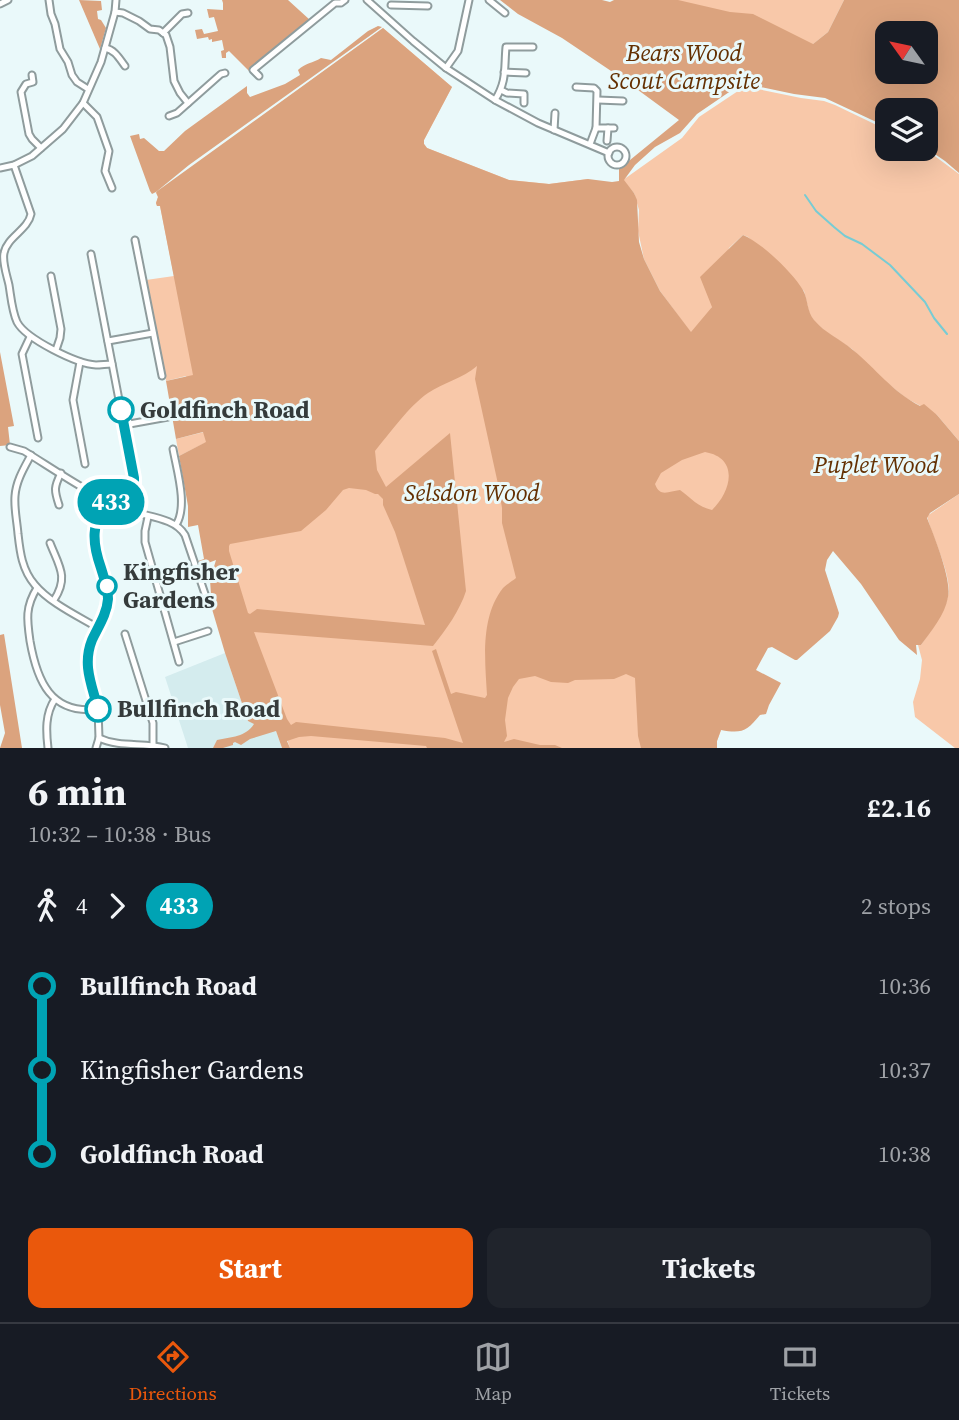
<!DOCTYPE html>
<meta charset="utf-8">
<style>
:root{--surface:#171b24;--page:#20242c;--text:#f1f3f6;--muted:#9ea1a6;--line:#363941;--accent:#ea580c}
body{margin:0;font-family:"Source Serif 4",serif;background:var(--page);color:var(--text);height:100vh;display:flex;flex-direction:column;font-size:26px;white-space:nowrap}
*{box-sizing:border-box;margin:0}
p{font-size:23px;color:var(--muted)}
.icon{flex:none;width:38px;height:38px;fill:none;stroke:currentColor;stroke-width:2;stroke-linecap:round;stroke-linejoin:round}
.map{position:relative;height:748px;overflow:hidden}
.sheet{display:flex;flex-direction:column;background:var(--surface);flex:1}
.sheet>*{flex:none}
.badge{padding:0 14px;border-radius:23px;font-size:24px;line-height:46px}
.needle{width:46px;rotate:303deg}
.tools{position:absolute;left:875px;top:21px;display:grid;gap:14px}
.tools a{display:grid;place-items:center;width:63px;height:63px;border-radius:14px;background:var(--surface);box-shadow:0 7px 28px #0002;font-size:35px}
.map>.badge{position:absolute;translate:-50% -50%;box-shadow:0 0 0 4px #fff}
.legs{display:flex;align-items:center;gap:10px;height:77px;padding:0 28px;font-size:23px}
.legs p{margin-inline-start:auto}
.headline{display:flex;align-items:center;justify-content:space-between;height:119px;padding:0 28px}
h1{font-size:38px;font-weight:700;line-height:52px}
.cta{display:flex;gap:14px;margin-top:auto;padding:14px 28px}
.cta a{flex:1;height:80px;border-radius:14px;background:var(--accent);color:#fff;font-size:28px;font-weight:700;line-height:80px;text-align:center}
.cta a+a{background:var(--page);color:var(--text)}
ul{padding:0 28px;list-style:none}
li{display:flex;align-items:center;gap:24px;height:84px;font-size:26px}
li i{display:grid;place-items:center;width:10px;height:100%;margin:0 9px;background:currentColor}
li i::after{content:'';width:18px;height:18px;margin:-9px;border:5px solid;border-radius:50%;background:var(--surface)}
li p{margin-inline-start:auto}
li:first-child i{background:linear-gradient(#0000 50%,currentColor 0)}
li:last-child i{background:linear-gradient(currentColor 50%,#0000 0)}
.tab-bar{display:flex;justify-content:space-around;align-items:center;height:98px;border-top:2px solid var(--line);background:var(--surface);font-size:19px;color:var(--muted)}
.tab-bar a{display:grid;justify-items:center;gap:4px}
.tab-bar .selected{color:var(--accent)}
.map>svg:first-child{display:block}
.built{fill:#d4ecee}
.green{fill:#f8c8a9}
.forest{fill:#dba37e;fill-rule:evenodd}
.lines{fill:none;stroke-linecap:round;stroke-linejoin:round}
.stream{stroke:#77ccd4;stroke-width:2}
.street-casing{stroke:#8f9c9d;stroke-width:9}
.street{stroke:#fff;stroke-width:5}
.line-1-casing{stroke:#fff;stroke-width:16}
.line-1{stroke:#00a3b4;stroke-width:10}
.stop-1-dot{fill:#fff;stroke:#00a3b4;stroke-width:3.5}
.labels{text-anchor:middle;stroke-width:6;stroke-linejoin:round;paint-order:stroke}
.park-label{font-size:24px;font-style:italic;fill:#643002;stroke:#eaf9fa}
.stop-label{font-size:24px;font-weight:bold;fill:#353b3b;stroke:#eaf9fa;text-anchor:start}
</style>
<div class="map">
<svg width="959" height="748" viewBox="0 0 959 748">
<rect width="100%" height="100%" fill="#eaf9fa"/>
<path class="built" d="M 225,653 L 248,721 L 276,731 L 282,748 L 188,748 L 165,677 Z"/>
<g class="green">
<path d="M 628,0 L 844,0 L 828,32 L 807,49 Z"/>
<path d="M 383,28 L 452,87 L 424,140 L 424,144 L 427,148 L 509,180 L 549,184 L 588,179 L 620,225 L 753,449 L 729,709 L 717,741 L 717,748 L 290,748 L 236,589 L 205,443 L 179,456 L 176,439 L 204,432 L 186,376 L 166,381 L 146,280 L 174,276 L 160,206 L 157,206 L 156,203 L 158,197 L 156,193 Z"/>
<path d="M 748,87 L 801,98 L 824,101 L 835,105 L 887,130 L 887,149 L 923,149 L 932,154 L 959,174 L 959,441 L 937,415 L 906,398 L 881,378 L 852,349 L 826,332 L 816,323 L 810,316 L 804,291 L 748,237 L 743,235 L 729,248 L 711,310 L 691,333 L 660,291 L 644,259 L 638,231 L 639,210 L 634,193 L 623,180 L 682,138 L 699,117 L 741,89 Z"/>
<path d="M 959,494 L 959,748 L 955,748 L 915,717 L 913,702 L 920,679 L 922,660 L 918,645 L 921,645 C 931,630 944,614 948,596 C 953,577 932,537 927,516 Z"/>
</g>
<g class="forest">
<path d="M 79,0 L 101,1 L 102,10 L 97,11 L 98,19 L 101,20 L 106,28 L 100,49 Z"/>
<path d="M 222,0 L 288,0 L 310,20 L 249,71 L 229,51 L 226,53 L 226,58 L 222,58 L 221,51 L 224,50 L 222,40 L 212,42 L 212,39 L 209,40 L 208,37 L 197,39 L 195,30 L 202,29 L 204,34 L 218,31 L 214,17 L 209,18 L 207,9 L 223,10 L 223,3 Z"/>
<path d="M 500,0 L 602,0 L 610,2 L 614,0 L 678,0 L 730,12 L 753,14 L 813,44 L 828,32 L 844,0 L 959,0 L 959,173 L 945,161 L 926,148 L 926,110 L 887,110 L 887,127 L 825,98 L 794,94 L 746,84 L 738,86 L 697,114 L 680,133 L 655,147 L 635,165 L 624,180 L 634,193 L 637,200 L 639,242 L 644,259 L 660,291 L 691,332 L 712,307 L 700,277 L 743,235 C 762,243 792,272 803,290 C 808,299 807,312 814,320 C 825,333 840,339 853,350 C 876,369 893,392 920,406 L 924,404 L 937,415 L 959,441 L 959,494 L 930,513 L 927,518 C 934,536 952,580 948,597 C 945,615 931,631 921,645 L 916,645 L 917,655 L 899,640 L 861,584 L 833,551 L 827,560 L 825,570 L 839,613 L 838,617 L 830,631 L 797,660 L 795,660 L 772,647 L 768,648 L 756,670 L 781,683 L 769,705 L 766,714 L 760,715 C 747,731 742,734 721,730 L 717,741 L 717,748 L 641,748 L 638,736 L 635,678 L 626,674 L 614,679 L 575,680 L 568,683 L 551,682 L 535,676 L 519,679 L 513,687 L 508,698 L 505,720 L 507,736 L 504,742 L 514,739 L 540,745 L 555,745 L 562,748 L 427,748 L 426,746 L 311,736 L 299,737 L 287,741 L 290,748 L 282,748 L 276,731 L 250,739 L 241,745 L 235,742 L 233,743 L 233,745 L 223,748 L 213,748 L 217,740 C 231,737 246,737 254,724 L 248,721 L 225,653 L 212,609 L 210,580 L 216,560 L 200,566 L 198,561 L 204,559 L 198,525 L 188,527 L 188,506 L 179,456 L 206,442 L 203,432 L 176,439 L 166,381 L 193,375 L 160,206 L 157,206 L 156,203 L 158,197 L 156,192 L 152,194 L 150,191 L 130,136 L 139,134 L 140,139 L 144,138 L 159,151 L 164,151 L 185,131 L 247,86 L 247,93 L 250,97 L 285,84 L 300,75 L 298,70 C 305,63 313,63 321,58 L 331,60 L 368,31 L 378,26 L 382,27 L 189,165 L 156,192 L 383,28 L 452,87 L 424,140 L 424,144 L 427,148 L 509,180 L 549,184 L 588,179 L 612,182 L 619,181 L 619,169 L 679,120 L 623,79 L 562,38 L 518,14 ZM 887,33 L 926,33 L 926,72 L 887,72 ZM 477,366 L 475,379 L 498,484 L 502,508 L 502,523 L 516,578 C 511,582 507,584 503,588 C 480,617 485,661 487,695 L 485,698 L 456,692 L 451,694 L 436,649 L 432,651 L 463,743 L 445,738 L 426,736 L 296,722 L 291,725 L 287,719 L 254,632 L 433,646 C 446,630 460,610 466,591 L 450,433 L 386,487 L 377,470 L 375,451 C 390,433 409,406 428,393 C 443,383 463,378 477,366 ZM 705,452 C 740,458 731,492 712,510 C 698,507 691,498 680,490 C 669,491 660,498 655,484 L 661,473 L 682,460 ZM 349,488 L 366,490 L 375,494 L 378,494 L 383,499 L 383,505 L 395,532 L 425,625 L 257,609 L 250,614 L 248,613 L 229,551 L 229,546 L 230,544 L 301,531 L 326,510 L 343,490 Z"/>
<path d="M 0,352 L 14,426 L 8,427 L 10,445 L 0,446 Z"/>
<path d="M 4,634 L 22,748 L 0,748 L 5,733 L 0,705 L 0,635 Z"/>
</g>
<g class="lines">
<path class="stream" d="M 805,195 L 816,211 L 834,227 L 845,236 L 862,244 L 890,265 L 925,302 L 934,318 L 947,334"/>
<defs>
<g id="street">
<path d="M 49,0 L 51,14 L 55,24 L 60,49 L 68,62 L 72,75 L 77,82 L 88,89"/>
<path d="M 367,0 L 413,41 L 446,68 L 495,100 L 538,123 L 609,153"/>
<path d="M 489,0 L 505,13"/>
<path d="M 0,4 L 8,0"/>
<path d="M 391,5 L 428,6"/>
<path d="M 115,12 L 123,13 L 139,21 L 150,29 L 159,30 L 166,35 L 170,47 L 174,81 L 180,93 L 188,103"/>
<path d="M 163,33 L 182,14 L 188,13"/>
<path d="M 105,48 C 115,50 119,58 125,66"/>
<path d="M 446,68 L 458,51 L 469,0"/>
<path d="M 504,72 L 526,73"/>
<path d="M 32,75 L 33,82 L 26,84 L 21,92 L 29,134 L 32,139 L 41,148"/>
<path d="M 259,76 L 253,70 L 335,3 L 341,3 L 345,0"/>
<path d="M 576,87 L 594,88 L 597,91 L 596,128 L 590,144"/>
<path d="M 501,90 L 507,93 L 524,94 L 524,103"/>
<path d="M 495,100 C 507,81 504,69 506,47 L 533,47"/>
<path d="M 598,100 L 623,101"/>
<path d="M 83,103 L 97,117 L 109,151 L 105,171 L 112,188"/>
<path d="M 169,116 L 177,113 L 221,74 L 225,73"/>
<path d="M 596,128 L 614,128"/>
<path d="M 554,130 L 555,113"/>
<path d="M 607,141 L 608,128"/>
<circle cx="617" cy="156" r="9"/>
<path d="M 14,165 L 31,214 C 28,230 7,237 4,253 C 2,262 7,276 9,285 C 11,297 12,311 17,322 C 26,339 77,364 96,365 C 101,365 107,364 112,364"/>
<path d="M 0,168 L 14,165 L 32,156 L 63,129 L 83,103 L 101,62 L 115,12 L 116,0"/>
<path d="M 135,240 L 162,376"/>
<path d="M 91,254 L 134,478 L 134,491 L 128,510"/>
<path d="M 51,276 L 61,329 L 60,338 L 56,350"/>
<path d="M 30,337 L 22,354 L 38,438"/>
<path d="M 108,341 L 153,333"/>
<path d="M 80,362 L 73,400 L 85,464"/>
<path d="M 124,425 L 168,417"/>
<path d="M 10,447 L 24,451 C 58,472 93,497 131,511 C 149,517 175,518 185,535 L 205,594"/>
<path d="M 173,449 C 177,471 188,506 176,525"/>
<path d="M 31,455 C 24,468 16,481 15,496 C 14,509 17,521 18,534 C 20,552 22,570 35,585 C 50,603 78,616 98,628"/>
<path d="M 59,505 C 54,490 54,487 61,473"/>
<path d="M 148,517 L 145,531 L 145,542 L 179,662"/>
<path d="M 50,543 C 59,566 69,577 54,600"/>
<path d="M 37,588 C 25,607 27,620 30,641 C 37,681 51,715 98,709"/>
<path d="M 125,634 L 153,723 L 153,745"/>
<path d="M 174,642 L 208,631"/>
<path d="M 99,738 C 120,748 144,742 165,748"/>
<path d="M 48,748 C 46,731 45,714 55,699"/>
<path d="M 96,748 L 99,738 L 98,709 L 89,678 L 87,666 L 88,652 L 92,640 L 105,613 L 108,600 L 107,586 L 95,552 L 93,533 L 96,518 L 104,499"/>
</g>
</defs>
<use href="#street" class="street-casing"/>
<use href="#street" class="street"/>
</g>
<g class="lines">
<defs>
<path id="line-1" d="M 98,709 C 92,685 82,665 92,640 C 98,627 107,614 108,599 C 108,588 104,578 101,568 C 91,540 93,526 104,499 L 128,510 L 134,491 L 134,478 L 121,410"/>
</defs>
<use href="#line-1" class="line-1-casing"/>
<use href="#line-1" class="line-1"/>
</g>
<g class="stop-1-dot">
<circle cx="121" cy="410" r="12"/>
<circle cx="107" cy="586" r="9"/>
<circle cx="98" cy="709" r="12"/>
</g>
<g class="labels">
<g class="park-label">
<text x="684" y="61">Bears Wood<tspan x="684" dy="28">Scout Campsite</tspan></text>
<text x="876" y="473">Puplet Wood</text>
<text x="472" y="501">Selsdon Wood</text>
</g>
<g class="stop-label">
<text x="140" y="418">Goldfinch Road</text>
<text x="123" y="580">Kingfisher<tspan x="123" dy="28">Gardens</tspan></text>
<text x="117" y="717">Bullfinch Road</text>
</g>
</g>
</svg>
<div class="tools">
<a><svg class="needle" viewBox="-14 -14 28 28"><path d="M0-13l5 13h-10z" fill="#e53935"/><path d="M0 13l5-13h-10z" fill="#9ea1a6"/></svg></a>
<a><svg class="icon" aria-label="layers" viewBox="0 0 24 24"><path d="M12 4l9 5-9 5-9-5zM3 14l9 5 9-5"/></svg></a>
</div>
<b class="badge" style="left:111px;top:502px;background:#00a3b4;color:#fff">433</b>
</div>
<section class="sheet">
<div class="headline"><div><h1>6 min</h1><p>10:32 – 10:38 · Bus</p></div><b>£2.16</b></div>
<div class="legs"><svg class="icon" aria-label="walk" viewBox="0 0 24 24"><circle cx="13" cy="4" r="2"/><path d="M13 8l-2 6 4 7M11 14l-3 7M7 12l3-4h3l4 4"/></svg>4<svg class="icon" aria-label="forward" viewBox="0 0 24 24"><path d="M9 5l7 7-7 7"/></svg><b class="badge" style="background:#00a3b4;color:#fff">433</b><p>2 stops</p></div>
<ul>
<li><i style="color:#00a3b4"></i><b>Bullfinch Road</b><p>10:36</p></li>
<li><i style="color:#00a3b4"></i><span>Kingfisher Gardens</span><p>10:37</p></li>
<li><i style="color:#00a3b4"></i><b>Goldfinch Road</b><p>10:38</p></li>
</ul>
<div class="cta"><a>Start</a><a>Tickets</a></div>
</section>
<nav class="tab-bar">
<a class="selected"><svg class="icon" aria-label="directions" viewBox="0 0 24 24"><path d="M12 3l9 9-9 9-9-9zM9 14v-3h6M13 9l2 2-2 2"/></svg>Directions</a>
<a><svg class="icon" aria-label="map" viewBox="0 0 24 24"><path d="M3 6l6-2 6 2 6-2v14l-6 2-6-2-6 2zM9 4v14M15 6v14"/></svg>Map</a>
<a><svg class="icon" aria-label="tickets" viewBox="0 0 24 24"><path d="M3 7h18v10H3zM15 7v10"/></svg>Tickets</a>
</nav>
